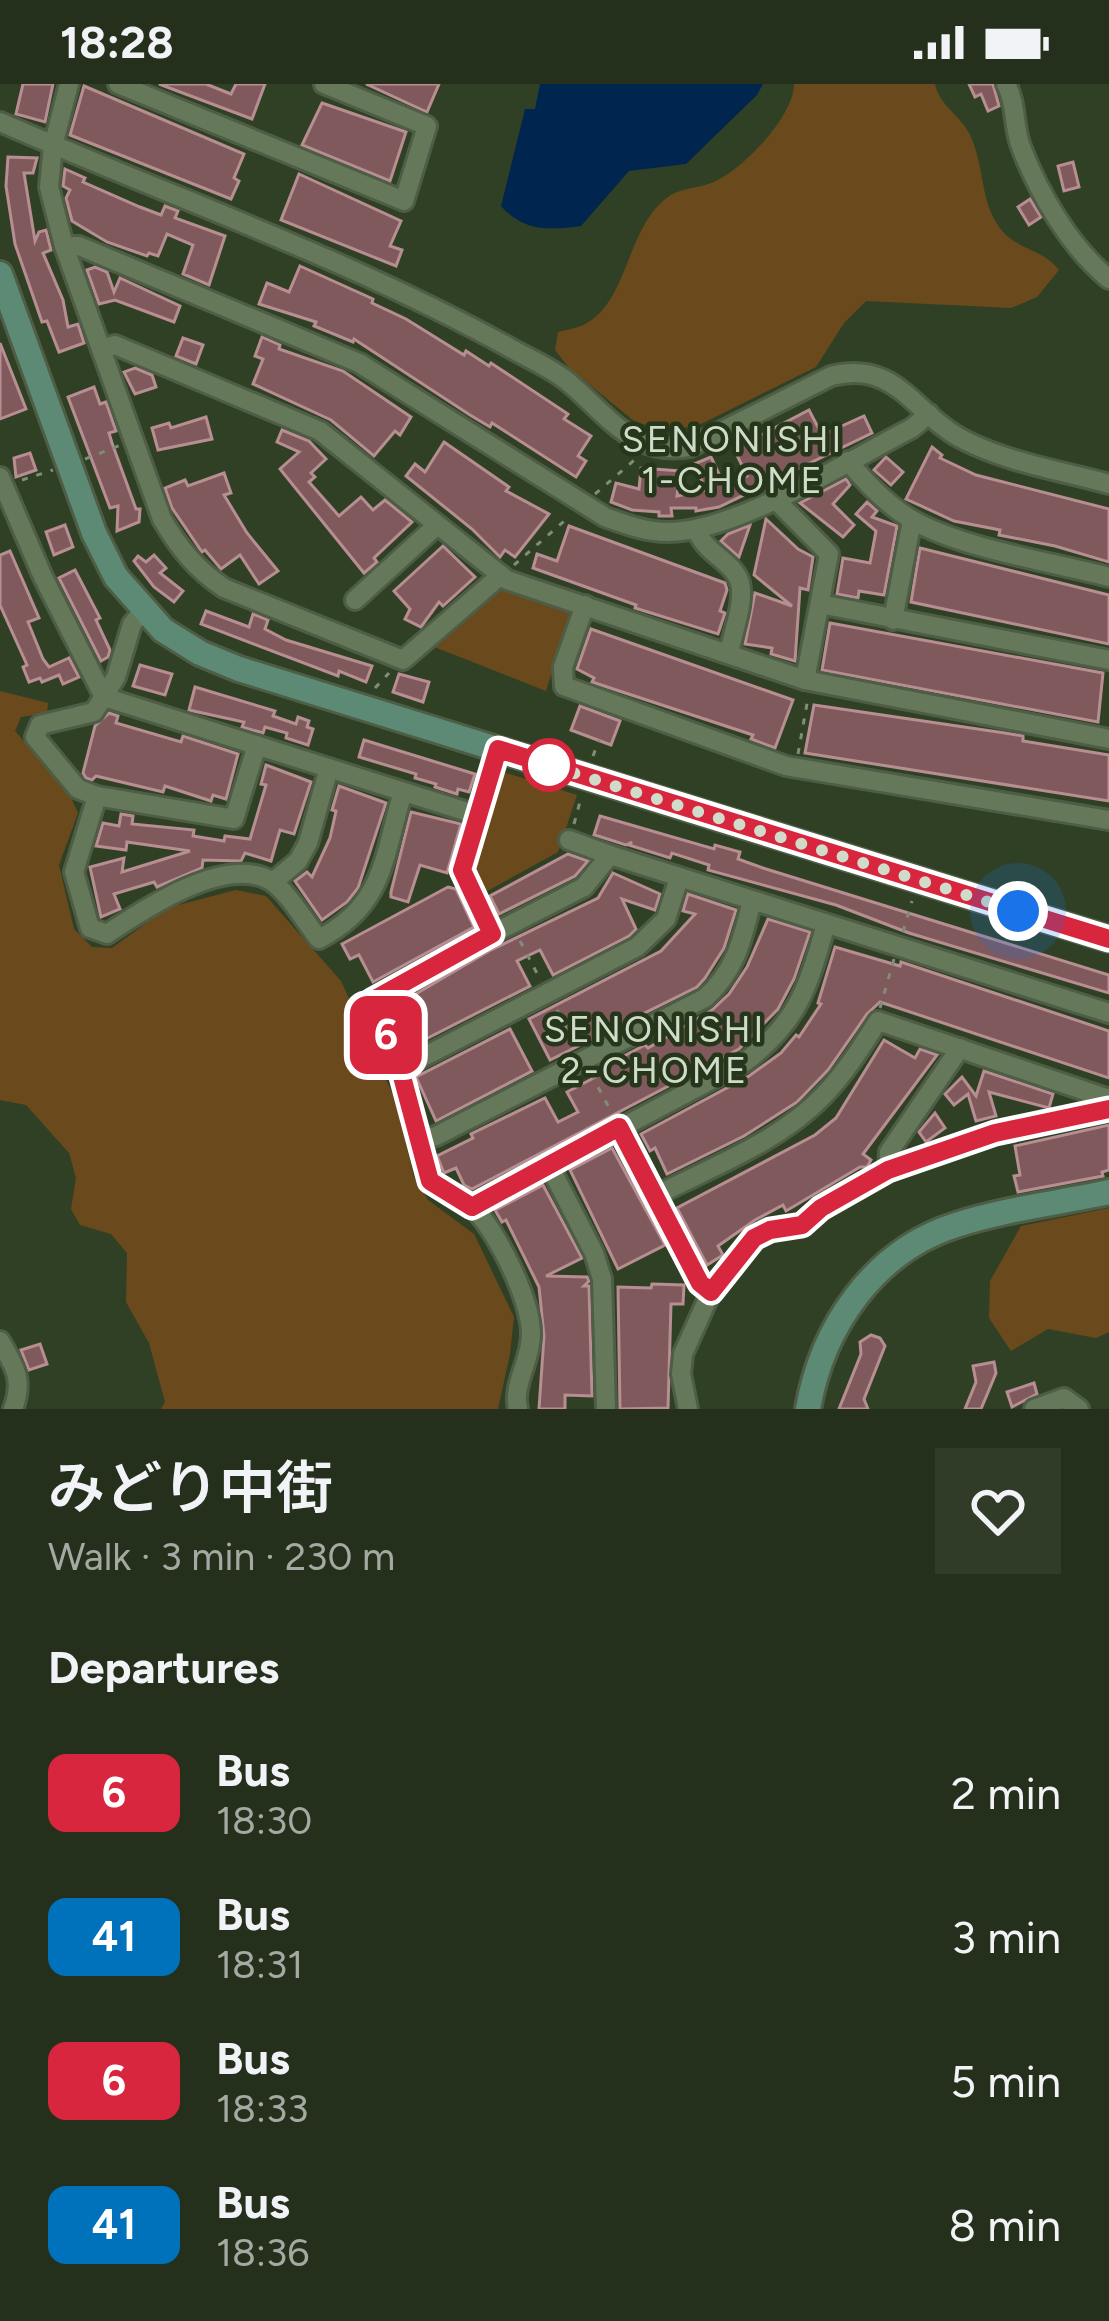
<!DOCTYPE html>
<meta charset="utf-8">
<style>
:root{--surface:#24301b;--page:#303c28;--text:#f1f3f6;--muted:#a3a9a3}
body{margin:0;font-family:Figtree,"Noto Sans JP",sans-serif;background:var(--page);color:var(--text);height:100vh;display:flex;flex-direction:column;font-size:45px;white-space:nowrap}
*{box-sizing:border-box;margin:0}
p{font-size:39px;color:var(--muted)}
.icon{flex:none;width:66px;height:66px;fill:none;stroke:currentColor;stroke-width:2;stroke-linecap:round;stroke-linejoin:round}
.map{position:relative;height:1325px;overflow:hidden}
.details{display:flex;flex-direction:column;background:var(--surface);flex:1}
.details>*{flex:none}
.badge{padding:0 24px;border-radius:18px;font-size:42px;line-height:78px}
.you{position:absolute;width:60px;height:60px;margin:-30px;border:9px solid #fff;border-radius:50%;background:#1a73e8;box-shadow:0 0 0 18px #1a73e833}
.map>.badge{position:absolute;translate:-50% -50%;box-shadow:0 0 0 6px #fff}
h2{padding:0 48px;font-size:45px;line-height:108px}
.round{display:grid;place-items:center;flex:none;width:126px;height:126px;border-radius:0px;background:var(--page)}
.headline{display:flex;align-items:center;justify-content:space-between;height:204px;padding:0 48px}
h1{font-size:57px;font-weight:600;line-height:90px}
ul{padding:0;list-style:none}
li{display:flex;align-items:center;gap:36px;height:144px;padding:0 48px}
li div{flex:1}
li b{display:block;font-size:45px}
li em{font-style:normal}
li .badge{min-width:132px;font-weight:700;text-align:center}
.status{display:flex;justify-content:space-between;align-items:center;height:84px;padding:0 60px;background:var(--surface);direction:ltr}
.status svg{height:33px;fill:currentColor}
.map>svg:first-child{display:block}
.green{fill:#6a4a1c}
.water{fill:#00254e}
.building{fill:#7f595c;stroke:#b78e91;stroke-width:3}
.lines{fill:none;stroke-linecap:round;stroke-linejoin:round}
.street-casing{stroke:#4e5d45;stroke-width:24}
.secondary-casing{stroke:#4e5d45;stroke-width:30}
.path{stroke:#808e77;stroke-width:3;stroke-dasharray:6 9;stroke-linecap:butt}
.street{stroke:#66785a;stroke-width:18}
.secondary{stroke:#5d8a74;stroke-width:24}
.line-casing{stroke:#fff;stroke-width:27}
.line{stroke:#d7263d;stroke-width:18}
.walk{stroke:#d0dbca;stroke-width:12;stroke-dasharray:0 21.6}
.stop-dot{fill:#fff;stroke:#d7263d;stroke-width:6}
.labels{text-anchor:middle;stroke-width:9;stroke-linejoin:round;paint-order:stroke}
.neighbourhood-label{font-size:36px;letter-spacing:3px;fill:#d0dbca;stroke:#26361a}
</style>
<div class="status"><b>18:28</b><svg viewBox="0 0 49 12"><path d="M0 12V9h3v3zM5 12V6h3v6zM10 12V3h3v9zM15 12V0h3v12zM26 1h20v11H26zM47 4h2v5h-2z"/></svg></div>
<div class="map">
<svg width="1109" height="1325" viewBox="0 0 1109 1325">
<rect width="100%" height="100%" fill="#304024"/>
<g class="green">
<path d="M 794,0 L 935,0 C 939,22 963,33 971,53 C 986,87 979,122 1005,150 C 1021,166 1042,165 1059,186 L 1037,213 L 1011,224 L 866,217 L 844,239 L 816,283 L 695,343 L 658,345 L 634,337 L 569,284 L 555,266 L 558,248 C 566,246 578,244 585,240 C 629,218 627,138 671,111 C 684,103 702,104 716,97 C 744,84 794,32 794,0 Z"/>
<path d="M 513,502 L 568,521 L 569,532 L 546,607 L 432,562 L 497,506 Z"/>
<path d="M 0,607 L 48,619 L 47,629 L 21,633 L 15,647 L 69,709 L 78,729 L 59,781 L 74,845 L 92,863 L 112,864 L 167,824 L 236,806 L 266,812 L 341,897 L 395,1015 L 414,1093 L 428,1116 L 474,1150 L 514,1233 L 510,1270 L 498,1325 L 161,1325 L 165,1318 L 149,1259 L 126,1218 L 127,1169 L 111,1150 L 80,1141 L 71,1125 L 76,1094 L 69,1069 L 26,1021 L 0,1016 Z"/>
<path d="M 506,689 L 577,711 L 558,768 L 480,811 L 468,786 L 499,693 Z"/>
<path d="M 1109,1124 L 1109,1248 L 1096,1254 L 1048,1245 L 1011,1267 L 989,1234 L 990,1197 L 1021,1142 Z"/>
</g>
<path class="water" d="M 540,0 L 763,0 L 757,11 L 686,80 L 629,87 L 581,142 C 549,146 524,148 501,122 L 525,25 L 535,25 Z"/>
<g class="building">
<path d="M 23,0 L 53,0 L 45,38 L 16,30 Z"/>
<path d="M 159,0 L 206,0 L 231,10 L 236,0 L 265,0 L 252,35 Z"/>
<path d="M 366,0 L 439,0 L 427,28 Z"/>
<path d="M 969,0 L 993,0 L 999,22 L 988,27 L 981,10 L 975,13 Z"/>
<path d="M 84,2 L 244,70 L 234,94 L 239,97 L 231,115 L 70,51 Z"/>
<path d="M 322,19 L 406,48 L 390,97 L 302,61 Z"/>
<path d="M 8,73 L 37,74 L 33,89 L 24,89 L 35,157 L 39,148 L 46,146 L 51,166 L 43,169 L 63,216 L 68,243 L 78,240 L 84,259 L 59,268 L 47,237 L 42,238 L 15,160 L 6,102 Z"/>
<path d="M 1073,78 L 1079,103 L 1064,107 L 1058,82 Z"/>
<path d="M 65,85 L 85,94 L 83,98 L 140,123 L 161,131 L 165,122 L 178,127 L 175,134 L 225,152 L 209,201 L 183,190 L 193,161 L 167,150 L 158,172 L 149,169 L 147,172 L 107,158 L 72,137 L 66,114 L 70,106 L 63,102 Z"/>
<path d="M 299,90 L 401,137 L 390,162 L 402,166 L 396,182 L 281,136 Z"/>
<path d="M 1030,115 L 1041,133 L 1029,141 L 1018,123 Z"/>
<path d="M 300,182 L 373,215 L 372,219 L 406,235 L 464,271 L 466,267 L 489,282 L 491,279 L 568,330 L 564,335 L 591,352 L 578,372 L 586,377 L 576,393 L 492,339 L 490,343 L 470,331 L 354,255 L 353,258 L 314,242 L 316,238 L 259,220 L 267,199 L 289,208 Z"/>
<path d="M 95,183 L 107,188 L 114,208 L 120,194 L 180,222 L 174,238 L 115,216 L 99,220 L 87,186 Z"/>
<path d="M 262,253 L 280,261 L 279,265 L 343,287 L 411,333 L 400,351 L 395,347 L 374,372 L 331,336 L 253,300 L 263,275 L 255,272 Z"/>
<path d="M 183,254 L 203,261 L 196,280 L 176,272 Z"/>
<path d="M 0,259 L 26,325 L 0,335 Z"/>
<path d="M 135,284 L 152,291 L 156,303 L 135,310 L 124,288 Z"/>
<path d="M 94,303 L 100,320 L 106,318 L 116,347 L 109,349 L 112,359 L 136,425 L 140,425 L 139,438 L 117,447 L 118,422 L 110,424 L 68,313 Z"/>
<path d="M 809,326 L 822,351 L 864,332 L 872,349 L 719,423 L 696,427 L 696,424 L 671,424 L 672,432 L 659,432 L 659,428 L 632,426 L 611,418 L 616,399 L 639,405 L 641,384 L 680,387 L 677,412 L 706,406 L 694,380 L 711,373 L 725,403 L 747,392 L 734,365 Z"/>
<path d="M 206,333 L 212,355 L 158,366 L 152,344 L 169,339 L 171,344 Z"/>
<path d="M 282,346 L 309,357 L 326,375 L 311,389 L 315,393 L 309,398 L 339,432 L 361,413 L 373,426 L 385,416 L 412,438 L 374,474 L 377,478 L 364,489 L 280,385 L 299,368 L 277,358 Z"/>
<path d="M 444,358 L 509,403 L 506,407 L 549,430 L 515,473 L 505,466 L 500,473 L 472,445 L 406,392 L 415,380 L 425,388 Z"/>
<path d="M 932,363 L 942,371 L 940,374 L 976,391 L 1109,425 L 1109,478 L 1055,462 L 999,451 L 1000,446 L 954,437 L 906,415 Z"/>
<path d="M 30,369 L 36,386 L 16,393 L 14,374 Z"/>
<path d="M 886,373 L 903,388 L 891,401 L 874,386 Z"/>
<path d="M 224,389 L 231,409 L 224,411 L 247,449 L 278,487 L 259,500 L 240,471 L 221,485 L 205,466 L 202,468 L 172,424 L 165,404 L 185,396 L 188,402 Z"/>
<path d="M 846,395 L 850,401 L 833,420 L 854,441 L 843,453 L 800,419 Z"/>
<path d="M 867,418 L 877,427 L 872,433 L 897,442 L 884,511 L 859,507 L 858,514 L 837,510 L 843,474 L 870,479 L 876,447 L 856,430 Z"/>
<path d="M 766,435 L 798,465 L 813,473 L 808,506 L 800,504 L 795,577 L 771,570 L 772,564 L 745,560 L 755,509 L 792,522 L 754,491 Z"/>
<path d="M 65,441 L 73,463 L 54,471 L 46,448 Z"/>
<path d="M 750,441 L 739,473 L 721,457 L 728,450 Z"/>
<path d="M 569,442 L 725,499 L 727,506 L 720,527 L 725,529 L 718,550 L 635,524 L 636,521 L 533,484 L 537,470 L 557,477 Z"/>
<path d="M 443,462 L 475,493 L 443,522 L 439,518 L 421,543 L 405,535 L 410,525 L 394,507 Z"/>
<path d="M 920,464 L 1109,511 L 1109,560 L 911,518 Z"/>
<path d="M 10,467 L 39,534 L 28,538 L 43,575 L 49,583 L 69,574 L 79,593 L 63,600 L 59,591 L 42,598 L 40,594 L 29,598 L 23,583 L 27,581 L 0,521 L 0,471 Z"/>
<path d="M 154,471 L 166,484 L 160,489 L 183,507 L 174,518 L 154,503 L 134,477 L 138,472 L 146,478 Z"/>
<path d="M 75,486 L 100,534 L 96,536 L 110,566 L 108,573 L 101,577 L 59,494 Z"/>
<path d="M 206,527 L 249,543 L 253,530 L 268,536 L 265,545 L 286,556 L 372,582 L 366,598 L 339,587 L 338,592 L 201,540 Z"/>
<path d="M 830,539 L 1103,589 L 1098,638 L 822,586 Z"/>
<path d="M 591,545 L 793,616 L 775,664 L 751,655 L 753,651 L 592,598 L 594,594 L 577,585 Z"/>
<path d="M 140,581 L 172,590 L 165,611 L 133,602 Z"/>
<path d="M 399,590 L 429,598 L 423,618 L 393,608 Z"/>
<path d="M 195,603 L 275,627 L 273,632 L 296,640 L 298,633 L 309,637 L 307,643 L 313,645 L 308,661 L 286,654 L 287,649 L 265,643 L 263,649 L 242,643 L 244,638 L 189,626 Z"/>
<path d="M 814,621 L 1005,649 L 1023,652 L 1023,657 L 1109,671 L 1109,717 L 805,669 Z"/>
<path d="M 580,622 L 620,637 L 611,661 L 571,646 Z"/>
<path d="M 109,629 L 118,632 L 116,639 L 181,658 L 183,652 L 238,670 L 226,715 L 213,711 L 211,717 L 165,702 L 163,708 L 96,692 L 92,696 L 86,694 L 83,689 L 95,642 Z"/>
<path d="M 364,656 L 475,690 L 469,708 L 458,705 L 457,710 L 435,703 L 436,700 L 415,694 L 416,690 L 359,673 Z"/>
<path d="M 266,681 L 311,698 L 294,750 L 280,746 L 271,777 L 245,769 L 241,777 L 203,776 L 202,784 L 157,803 L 154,798 L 114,810 L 120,825 L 101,833 L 90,783 L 124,774 L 122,788 L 190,767 L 127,758 L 126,766 L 96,762 L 103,739 L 119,742 L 121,730 L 133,732 L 132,740 L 194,746 L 193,752 L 224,757 L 225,752 L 250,755 L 266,701 L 261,700 Z"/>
<path d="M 339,702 L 386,719 L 358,804 L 347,818 L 322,836 L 295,797 L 307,788 L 312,793 L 330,754 L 336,727 L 332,726 Z"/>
<path d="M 411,728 L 461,740 L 447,789 L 420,781 L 408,818 L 391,813 L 391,808 Z"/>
<path d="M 600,732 L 714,765 L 715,761 L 740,768 L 738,775 L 766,785 L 1109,891 L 1109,909 L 909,849 L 836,821 L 708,786 L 709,781 L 672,769 L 670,774 L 629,761 L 632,758 L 626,761 L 598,752 L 594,751 Z"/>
<path d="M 568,770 L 588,777 L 575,792 L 499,830 L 490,812 Z"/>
<path d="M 613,789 L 660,810 L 655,826 L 622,815 L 636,845 L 629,852 L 553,891 L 540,866 L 517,877 L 530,902 L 416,960 L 404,937 L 397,941 L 390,925 L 489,867 L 598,814 Z"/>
<path d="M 448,803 L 456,805 L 474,843 L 373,898 L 359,871 L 350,875 L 342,860 Z"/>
<path d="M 688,810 L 736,826 L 724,864 L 705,894 L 697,903 L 550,976 L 529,935 L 661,867 L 695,830 L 683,827 Z"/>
<path d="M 768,835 L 810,848 L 794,895 L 778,925 L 739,965 L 472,1105 L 464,1101 L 456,1084 L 444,1089 L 437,1072 L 473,1054 L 471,1050 L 545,1014 L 558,1038 L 578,1028 L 567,1008 L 603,989 L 601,984 L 645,961 L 648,964 L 712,926 L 729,910 L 747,883 Z"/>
<path d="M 835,863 L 900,882 L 901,878 L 1109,947 L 1109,994 L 880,918 L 867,930 L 828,986 L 797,1018 L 744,1052 L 667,1090 L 655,1064 L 650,1067 L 641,1050 L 749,992 L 781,969 L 796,951 L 799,953 L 821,920 L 818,919 Z"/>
<path d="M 510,945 L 532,987 L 436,1037 L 416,993 Z"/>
<path d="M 884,956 L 915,974 L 920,965 L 937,971 L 863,1070 L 871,1076 L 867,1083 L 860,1083 L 786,1127 L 783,1121 L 755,1136 L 718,1162 L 723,1171 L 707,1181 L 677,1124 L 815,1051 L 836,1034 Z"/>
<path d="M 984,987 L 1053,1010 L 1049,1024 L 989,1008 L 996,1032 L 976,1037 L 968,1010 L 954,1021 L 945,1010 L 962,993 L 976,1012 Z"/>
<path d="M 935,1029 L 945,1044 L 926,1058 L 919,1048 Z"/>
<path d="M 1109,1041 L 1109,1086 L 1102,1088 L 1103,1092 L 1018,1108 L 1014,1092 L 1020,1091 L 1015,1062 Z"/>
<path d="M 612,1064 L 665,1161 L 618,1185 L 570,1086 Z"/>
<path d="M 543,1101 L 582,1174 L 546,1192 L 587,1193 L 589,1197 L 584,1202 L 589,1202 L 592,1312 L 565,1311 L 565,1325 L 539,1325 L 544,1252 L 539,1203 L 506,1136 L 502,1138 L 495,1126 Z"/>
<path d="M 652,1200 L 684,1201 L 683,1220 L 671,1220 L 668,1324 L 620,1325 L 618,1203 L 651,1204 Z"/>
<path d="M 871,1251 L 880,1254 L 885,1262 L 864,1315 L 868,1325 L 839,1325 L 861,1270 L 860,1258 Z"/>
<path d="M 40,1260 L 47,1280 L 29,1286 L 21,1266 Z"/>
<path d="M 994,1278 L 996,1289 L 981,1325 L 965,1325 L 976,1298 L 973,1282 Z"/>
<path d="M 1034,1299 L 1037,1310 L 1012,1323 L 1007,1308 Z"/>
</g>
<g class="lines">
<defs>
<g id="street">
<path d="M 69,0 L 53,62 L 49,103 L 64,162 L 162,435 C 179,464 196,485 224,504 L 403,576 L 501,491"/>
<path d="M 118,0 L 404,117 L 427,42 L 324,0"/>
<path d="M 1006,0 C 1017,21 1013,42 1021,63 C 1039,110 1070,163 1109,195"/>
<path d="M 0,38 C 171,113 348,174 512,265 C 530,275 551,284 567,297 C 607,330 632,373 690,363 L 831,292 C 898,275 914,332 966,357 C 1010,379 1062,387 1109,400"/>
<path d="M 64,162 L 79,162 L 359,279 L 605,433 C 625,440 645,448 667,448 C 734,449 850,376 912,344 L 929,330"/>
<path d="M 101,265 L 115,261 L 320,347 L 507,496 L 805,596 L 1109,655"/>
<path d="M 848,377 C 866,399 885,419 909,434 C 958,464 1052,478 1109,493"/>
<path d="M 0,393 L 43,493 L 104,613 L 477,731 L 462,786 L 492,850 L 584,803 L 610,771 L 1109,929"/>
<path d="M 774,414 L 829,470 L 805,596"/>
<path d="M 697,445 C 703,469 734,477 740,499 C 745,519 732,550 729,570"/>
<path d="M 355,516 L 436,442"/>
<path d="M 820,520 L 1109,576"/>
<path d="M 585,521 L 563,583 L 564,602 L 786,682 L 1109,736"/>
<path d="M 144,526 L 132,540 L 116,593 L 94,628 L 40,641 L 35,653 L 78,705 L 97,712 L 234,735 L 257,661"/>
<path d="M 893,536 L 912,436"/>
<path d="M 97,712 L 74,788 L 90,844 L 107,850 C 144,825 226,770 271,797 C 289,809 305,838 319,855 C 385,821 383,773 403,708"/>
<path d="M 477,731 L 498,665"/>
<path d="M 569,756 L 610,771"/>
<path d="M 273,798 L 298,777 L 308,759 L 329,684"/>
<path d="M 400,985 L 372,916 L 492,850"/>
<path d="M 619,1043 L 700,1199 L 711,1208"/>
<path d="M 419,1056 L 436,1052 L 705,914 C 736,886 742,856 752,817"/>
<path d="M 549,1081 L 594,1169 L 602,1195 L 606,1325"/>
<path d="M 888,1086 L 889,1068 L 960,964"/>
<path d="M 655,1112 C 711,1083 779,1058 823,1012 C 845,989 861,964 878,937 L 1109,1015"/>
<path d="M 472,1123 L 745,978 C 799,937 808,903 826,840"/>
<path d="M 0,1257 C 15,1283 24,1296 13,1325"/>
<path d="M 518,1325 C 512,1301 531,1276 531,1251 C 532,1218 496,1144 471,1122 C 460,1112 443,1105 430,1097 L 400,985 L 637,863 L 666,835 L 679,794"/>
<path d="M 688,1325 L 681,1290 L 683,1270 L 711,1208 L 754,1153 L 770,1146 L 802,1141 L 821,1124 L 888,1086 L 995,1049 L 1109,1025"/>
<path d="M 1034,1325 L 1064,1314 L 1079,1325"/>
</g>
<g id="secondary">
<path d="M 0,190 L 94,449 L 116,493 L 163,546 L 200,569 L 239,585 L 1109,855"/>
<path d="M 808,1325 C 822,1243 874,1167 956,1141 C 1005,1125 1059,1119 1109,1108"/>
</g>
</defs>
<use href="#street" class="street-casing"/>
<use href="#secondary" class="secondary-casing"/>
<g class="path">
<path d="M 85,375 L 121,361"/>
<path d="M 22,396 L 53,386"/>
<path d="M 595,410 L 638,373"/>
<path d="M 514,481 L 570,432"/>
<path d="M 375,604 L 389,589"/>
<path d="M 798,670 L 808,614"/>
<path d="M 593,672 L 599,656"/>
<path d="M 574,740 L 581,714"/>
<path d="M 903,848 L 912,817"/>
<path d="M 520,857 L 541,897"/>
<path d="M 880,924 L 894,875"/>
<path d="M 557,926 L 575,960"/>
<path d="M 591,990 L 612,1029"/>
</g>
<use href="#street" class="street"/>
<use href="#secondary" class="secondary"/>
</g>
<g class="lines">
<defs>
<path id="line" d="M 1109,855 L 498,665 L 462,786 L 492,850 L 373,916 L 400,985 L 430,1097 L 472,1123 L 619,1043 L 700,1199 L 711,1208 L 754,1154 L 770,1146 L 802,1141 L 821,1124 L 888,1086 L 995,1049 L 1109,1025"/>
</defs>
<use href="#line" class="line-casing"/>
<use href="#line" class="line"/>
<path class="walk" d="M 549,681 L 541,679 L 1018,827"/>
</g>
<circle class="stop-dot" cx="549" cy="681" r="24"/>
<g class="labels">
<g class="neighbourhood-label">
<text x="733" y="368">SENONISHI<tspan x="733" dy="41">1-CHOME</tspan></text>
<text x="655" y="958">SENONISHI<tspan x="655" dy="41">2-CHOME</tspan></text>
</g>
</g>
</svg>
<div class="you" style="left:1018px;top:827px"></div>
<b class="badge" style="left:386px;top:951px;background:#d7263d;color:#fff">6</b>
</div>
<section class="details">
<div class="headline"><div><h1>みどり中街</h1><p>Walk · 3 min · 230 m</p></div><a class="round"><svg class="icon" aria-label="heart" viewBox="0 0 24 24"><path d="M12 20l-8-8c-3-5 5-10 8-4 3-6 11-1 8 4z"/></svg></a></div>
<h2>Departures</h2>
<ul>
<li><span class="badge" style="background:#d7263d;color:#fff">6</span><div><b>Bus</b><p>18:30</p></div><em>2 min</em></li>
<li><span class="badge" style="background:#0072bc;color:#fff">41</span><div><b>Bus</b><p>18:31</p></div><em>3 min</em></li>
<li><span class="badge" style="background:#d7263d;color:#fff">6</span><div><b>Bus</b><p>18:33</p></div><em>5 min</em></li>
<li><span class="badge" style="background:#0072bc;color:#fff">41</span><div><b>Bus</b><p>18:36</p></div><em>8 min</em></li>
</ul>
</section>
